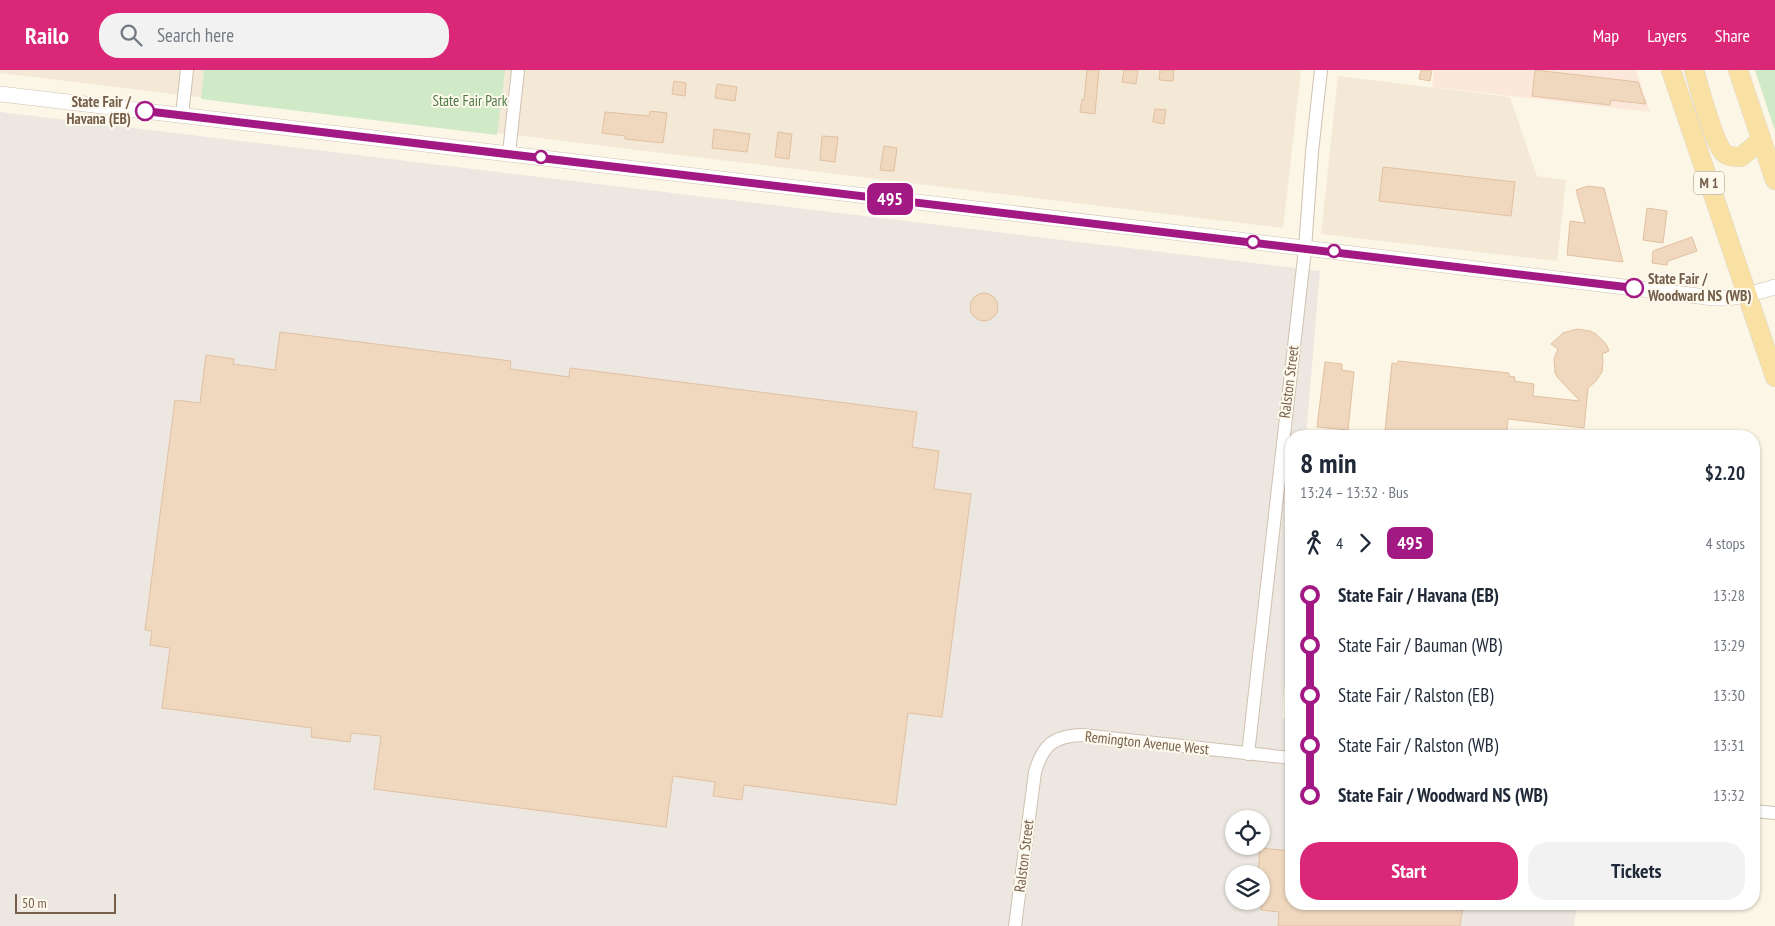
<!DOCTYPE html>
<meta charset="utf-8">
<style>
:root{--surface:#fff;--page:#f2f2f3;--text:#1f2937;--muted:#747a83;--accent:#db2777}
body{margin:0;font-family:"PT Sans Narrow",sans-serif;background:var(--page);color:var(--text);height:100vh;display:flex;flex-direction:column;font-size:19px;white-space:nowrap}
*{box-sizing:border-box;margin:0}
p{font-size:16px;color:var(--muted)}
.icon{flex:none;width:28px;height:28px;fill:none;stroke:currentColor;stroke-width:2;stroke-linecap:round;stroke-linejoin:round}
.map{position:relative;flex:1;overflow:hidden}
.sheet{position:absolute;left:1285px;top:360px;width:475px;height:480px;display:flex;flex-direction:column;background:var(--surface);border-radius:20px;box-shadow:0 1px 4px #0004}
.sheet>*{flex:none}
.badge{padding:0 10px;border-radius:8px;font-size:18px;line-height:32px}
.controls{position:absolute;left:1225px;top:740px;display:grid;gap:10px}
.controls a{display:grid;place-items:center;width:45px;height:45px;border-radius:50%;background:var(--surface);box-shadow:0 1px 4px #0004;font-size:25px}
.scale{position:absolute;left:15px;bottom:12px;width:101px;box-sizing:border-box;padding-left:5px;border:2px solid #755f4c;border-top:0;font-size:14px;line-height:18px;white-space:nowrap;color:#755f4c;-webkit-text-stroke:4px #fef9ed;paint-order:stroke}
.map>.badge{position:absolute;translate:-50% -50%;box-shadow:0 0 0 2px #fff}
.legs{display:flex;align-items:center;gap:8px;height:55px;padding:0 15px;font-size:16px}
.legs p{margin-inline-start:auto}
.headline{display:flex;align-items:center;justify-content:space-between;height:85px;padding:0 15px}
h1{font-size:28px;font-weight:600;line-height:38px}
.primary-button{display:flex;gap:10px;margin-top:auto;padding:10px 15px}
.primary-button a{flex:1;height:58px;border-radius:20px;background:var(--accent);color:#fff;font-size:20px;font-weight:600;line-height:58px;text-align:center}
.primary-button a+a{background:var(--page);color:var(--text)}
ul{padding:0 15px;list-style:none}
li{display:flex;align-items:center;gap:18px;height:50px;font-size:19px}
li i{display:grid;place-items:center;width:8px;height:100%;margin:0 6px;background:currentColor}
li i::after{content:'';width:12px;height:12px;margin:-6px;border:4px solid;border-radius:50%;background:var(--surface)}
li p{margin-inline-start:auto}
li:first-child i{background:linear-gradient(#0000 50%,currentColor 0)}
li:last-child i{background:linear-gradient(currentColor 50%,#0000 0)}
header{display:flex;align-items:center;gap:30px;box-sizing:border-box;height:70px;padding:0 25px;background:var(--accent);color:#fff}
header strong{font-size:24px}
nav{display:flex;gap:28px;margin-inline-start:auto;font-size:18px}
.search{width:350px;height:45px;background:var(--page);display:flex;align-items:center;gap:12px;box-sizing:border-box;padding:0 18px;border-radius:20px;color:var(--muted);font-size:19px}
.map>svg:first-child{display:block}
.residential{fill:#f3e9d6}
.commercial{fill:#fbe8db}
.industrial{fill:#ece7e0;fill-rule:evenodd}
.green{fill:#d0e9c6}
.building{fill:#f0d8bf;stroke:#e2c0a0}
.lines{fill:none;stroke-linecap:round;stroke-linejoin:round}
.minor-casing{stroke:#cfc1b0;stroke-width:14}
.tertiary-casing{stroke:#cfc1b0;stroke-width:16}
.primary-casing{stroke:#dbd5d0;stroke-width:20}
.minor{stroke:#fff;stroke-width:12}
.tertiary{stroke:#fff;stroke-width:15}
.primary{stroke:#f8e1a2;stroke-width:19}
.line-1-casing{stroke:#fff;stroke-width:11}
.line-1{stroke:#a31984;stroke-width:8}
.stop-1-dot{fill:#fff;stroke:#a31984;stroke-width:2.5}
.labels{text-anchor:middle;stroke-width:4;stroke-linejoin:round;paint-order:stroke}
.shield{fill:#fef9ed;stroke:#9e8d7c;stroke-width:1}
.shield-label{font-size:14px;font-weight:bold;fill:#755f4c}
.park-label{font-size:15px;fill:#4e7a44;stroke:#fef9ed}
.stop-label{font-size:15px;font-weight:bold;fill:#755f4c;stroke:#fef9ed;text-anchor:end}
.street-label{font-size:15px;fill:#755f4c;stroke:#fef9ed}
</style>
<header>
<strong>Railo</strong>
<div class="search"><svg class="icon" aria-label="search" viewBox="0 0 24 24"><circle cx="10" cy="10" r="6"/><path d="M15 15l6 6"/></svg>Search here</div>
<nav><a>Map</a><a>Layers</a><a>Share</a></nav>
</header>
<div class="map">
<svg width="1775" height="856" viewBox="0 0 1775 856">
<rect width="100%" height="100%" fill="#fcf6e7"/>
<g class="residential">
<path d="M 0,0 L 1301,0 L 1283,158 L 0,3 Z"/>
<path d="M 1338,6 L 1510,27 L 1537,106 L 1566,110 L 1557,191 L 1321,164 Z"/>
</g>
<path class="commercial" d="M 1434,0 L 1636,0 L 1650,42 L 1432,17 Z"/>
<path class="industrial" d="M 0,42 L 1320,201 L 1306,366 L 1291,366 L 1291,539 L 1282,647 L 1291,655 L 1291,834 L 1577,834 L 1574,856 L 0,856 ZM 1234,749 L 1261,749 L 1261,776 L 1234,776 ZM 1234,804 L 1261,804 L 1261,831 L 1234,831 Z"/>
<g class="green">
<path d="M 204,0 L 505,0 L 497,65 L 201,29 Z"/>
<path d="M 1755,0 L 1775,0 L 1775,61 Z"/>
</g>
<g class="building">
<path d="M 1087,0 L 1099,0 L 1095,44 L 1080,42 L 1082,29 L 1084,30 Z"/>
<path d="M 1124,0 L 1138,0 L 1136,14 L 1122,12 Z"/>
<path d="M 1160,0 L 1174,0 L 1173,11 L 1159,10 Z"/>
<path d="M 1421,0 L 1432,0 L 1430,11 L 1419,9 Z"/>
<path d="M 1535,0 L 1638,12 L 1646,34 L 1611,30 L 1610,35 L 1532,26 Z"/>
<path d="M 674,11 L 686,13 L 685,26 L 672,24 Z"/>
<path d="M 717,14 L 737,17 L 735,31 L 715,28 Z"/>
<path d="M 1155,39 L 1166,40 L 1164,54 L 1153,52 Z"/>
<path d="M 650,41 L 667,43 L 663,73 L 625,69 L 625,66 L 602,63 L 605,42 L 649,46 Z"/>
<path d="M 714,59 L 750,64 L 747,82 L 712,78 Z"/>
<path d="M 778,62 L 792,64 L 789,89 L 775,87 Z"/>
<path d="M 822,66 L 838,67 L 835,92 L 820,90 Z"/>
<path d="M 884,76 L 897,78 L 894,101 L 880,100 Z"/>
<path d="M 1383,97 L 1515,112 L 1511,146 L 1379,131 Z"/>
<path d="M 1588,116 L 1604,118 L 1623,192 L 1567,185 L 1570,151 L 1585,153 L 1576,120 Z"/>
<path d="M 1647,138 L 1667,141 L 1663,173 L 1643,170 Z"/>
<path d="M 1692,167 L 1697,181 L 1668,191 L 1667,195 L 1652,193 L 1653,181 Z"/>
<circle cx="984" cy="237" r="14"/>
<path d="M 1577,259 L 1590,261 L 1596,264 L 1606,274 L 1609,281 L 1602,284 L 1603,291 L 1602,302 L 1596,311 L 1588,318 L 1584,358 L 1508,349 L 1506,366 L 1408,366 L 1389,364 L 1390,362 L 1385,361 L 1392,293 L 1397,294 L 1398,291 L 1509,303 L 1509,306 L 1515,307 L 1514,311 L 1534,314 L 1533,326 L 1580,331 L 1558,308 L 1555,303 L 1554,289 L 1558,279 L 1551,274 L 1563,263 Z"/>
<path d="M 280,262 L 511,291 L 510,299 L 569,307 L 570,298 L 917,342 L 912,377 L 939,381 L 934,419 L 971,424 L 942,647 L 908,643 L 896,735 L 744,715 L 742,730 L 713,726 L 715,712 L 673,706 L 666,757 L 374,719 L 381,666 L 351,663 L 350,672 L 311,667 L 312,658 L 162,638 L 170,578 L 150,575 L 152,561 L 145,560 L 175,330 L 200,333 L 206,285 L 234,289 L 233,294 L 275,300 Z"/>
<path d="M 1325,292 L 1342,294 L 1342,300 L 1354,302 L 1348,360 L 1317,357 Z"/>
<path d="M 1260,778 L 1291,781 L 1291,834 L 1463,834 L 1460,856 L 1278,856 L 1279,842 L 1261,840 L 1261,804 L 1258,804 Z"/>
</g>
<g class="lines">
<defs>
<g id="minor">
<path d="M 182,45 L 187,0"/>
<path d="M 509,83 L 518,0"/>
<path d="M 1248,684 L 1305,179 L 1312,82 L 1321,0"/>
<path d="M 1754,741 L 1775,743"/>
<path d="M 1015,856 L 1035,702 C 1043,675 1053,666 1082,665 L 1291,688"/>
</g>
<path id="tertiary" d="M 0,24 L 1214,167 C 1375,187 1537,206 1698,226 C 1727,232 1747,225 1775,217"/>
<g id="primary">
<path d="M 1671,0 L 1775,307"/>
<path d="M 1694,0 C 1700,19 1712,68 1723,82 C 1728,87 1735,87 1741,87 L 1761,70"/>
<path d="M 1738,0 L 1775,110"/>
</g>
</defs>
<use href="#minor" class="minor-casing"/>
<use href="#tertiary" class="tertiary-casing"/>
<use href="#primary" class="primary-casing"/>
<use href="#minor" class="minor"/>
<use href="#tertiary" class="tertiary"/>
<use href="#primary" class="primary"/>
</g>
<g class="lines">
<defs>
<path id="line-1" d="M 145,41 L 1634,218"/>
</defs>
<use href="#line-1" class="line-1-casing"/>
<use href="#line-1" class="line-1"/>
</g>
<g class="stop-1-dot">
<circle cx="145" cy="41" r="9"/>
<circle cx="541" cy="87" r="6"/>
<circle cx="1253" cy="172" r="6"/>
<circle cx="1334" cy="181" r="6"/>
<circle cx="1634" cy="218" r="9"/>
</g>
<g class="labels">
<rect class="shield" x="1694" y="101.5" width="30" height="23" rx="4"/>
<g class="shield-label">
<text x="1709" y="118">M 1</text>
</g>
<g class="park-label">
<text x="470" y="36">State Fair Park</text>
</g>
<g class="stop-label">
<text x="131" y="37">State Fair /<tspan x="131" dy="17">Havana (EB)</tspan></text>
<text x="1648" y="214" text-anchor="start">State Fair /<tspan x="1648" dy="17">Woodward NS (WB)</tspan></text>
</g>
<g class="street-label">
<text transform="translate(1289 312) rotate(-83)" y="5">Ralston Street</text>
<text transform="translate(1147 673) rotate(6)" y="5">Remington Avenue West</text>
<text transform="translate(1024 786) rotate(-83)" y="5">Ralston Street</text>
</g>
</g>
</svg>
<div class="controls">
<a><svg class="icon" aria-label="locate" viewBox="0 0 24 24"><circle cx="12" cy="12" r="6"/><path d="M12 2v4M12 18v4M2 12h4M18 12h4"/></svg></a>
<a><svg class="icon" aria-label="layers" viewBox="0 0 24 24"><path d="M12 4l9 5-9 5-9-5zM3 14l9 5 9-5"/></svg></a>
</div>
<div class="scale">50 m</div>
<b class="badge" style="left:890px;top:129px;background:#a31984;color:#fff">495</b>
<section class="sheet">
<div class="headline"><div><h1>8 min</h1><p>13:24 – 13:32 · Bus</p></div><b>$2.20</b></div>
<div class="legs"><svg class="icon" aria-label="walk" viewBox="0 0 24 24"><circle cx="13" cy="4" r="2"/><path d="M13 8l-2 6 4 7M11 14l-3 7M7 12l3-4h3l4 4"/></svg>4<svg class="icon" aria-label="forward" viewBox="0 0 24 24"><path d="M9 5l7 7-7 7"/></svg><b class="badge" style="background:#a31984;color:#fff">495</b><p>4 stops</p></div>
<ul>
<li><i style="color:#a31984"></i><b>State Fair / Havana (EB)</b><p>13:28</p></li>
<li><i style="color:#a31984"></i><span>State Fair / Bauman (WB)</span><p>13:29</p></li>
<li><i style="color:#a31984"></i><span>State Fair / Ralston (EB)</span><p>13:30</p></li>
<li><i style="color:#a31984"></i><span>State Fair / Ralston (WB)</span><p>13:31</p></li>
<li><i style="color:#a31984"></i><b>State Fair / Woodward NS (WB)</b><p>13:32</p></li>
</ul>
<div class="primary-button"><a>Start</a><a>Tickets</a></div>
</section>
</div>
